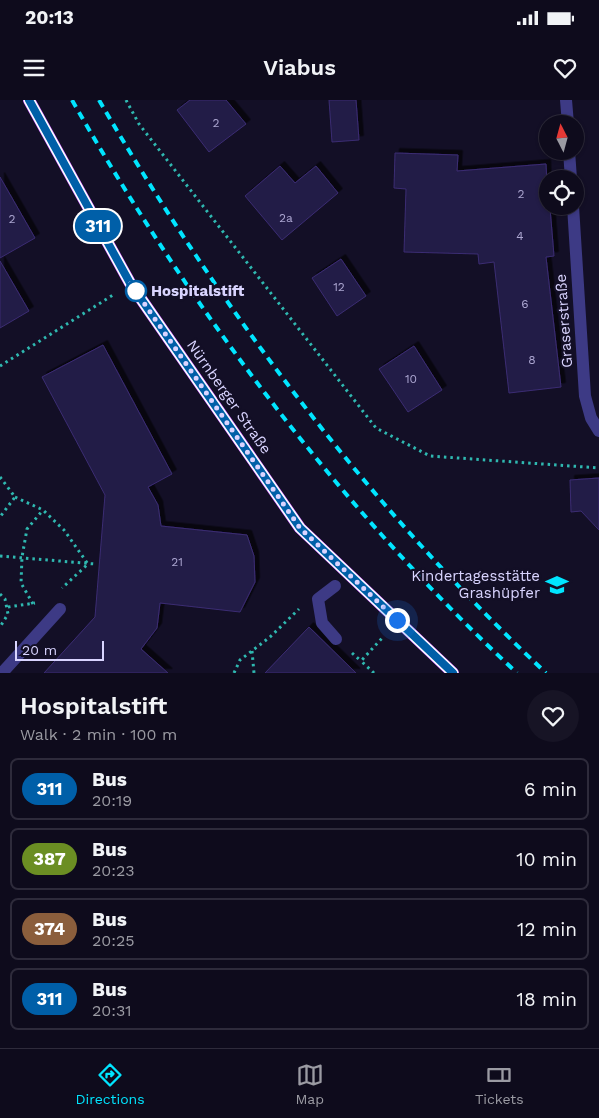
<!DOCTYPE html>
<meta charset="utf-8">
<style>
:root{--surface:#0e0b1c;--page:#171425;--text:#f1f3f6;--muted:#9b9ba3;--line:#2e2b3b;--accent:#00e5ff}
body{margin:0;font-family:"Work Sans",sans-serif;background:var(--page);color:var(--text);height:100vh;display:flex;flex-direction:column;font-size:19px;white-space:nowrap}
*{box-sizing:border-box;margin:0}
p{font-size:16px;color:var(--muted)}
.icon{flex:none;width:28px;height:28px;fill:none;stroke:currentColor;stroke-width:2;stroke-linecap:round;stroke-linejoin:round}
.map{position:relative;height:573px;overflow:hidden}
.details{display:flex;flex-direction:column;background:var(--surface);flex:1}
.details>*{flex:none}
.badge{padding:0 10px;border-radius:16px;font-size:18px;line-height:32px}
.needle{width:32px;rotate:354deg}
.fabs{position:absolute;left:539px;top:15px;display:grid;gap:10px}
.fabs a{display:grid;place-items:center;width:45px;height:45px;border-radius:50%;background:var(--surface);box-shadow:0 1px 4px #0004,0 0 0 1px var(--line);font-size:25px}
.scale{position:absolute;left:15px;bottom:12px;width:89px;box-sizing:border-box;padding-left:5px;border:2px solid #d9d4ff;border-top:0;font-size:14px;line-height:18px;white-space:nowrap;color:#d9d4ff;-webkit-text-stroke:4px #130f26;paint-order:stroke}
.you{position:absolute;width:25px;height:25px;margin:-12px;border:4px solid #fff;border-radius:50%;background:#1a73e8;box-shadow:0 0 0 8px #1a73e833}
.map>.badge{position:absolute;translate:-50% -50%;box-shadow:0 0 0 2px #fff}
.round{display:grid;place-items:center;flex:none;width:52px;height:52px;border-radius:26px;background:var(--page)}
.headline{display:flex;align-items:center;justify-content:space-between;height:85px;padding:0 20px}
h1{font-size:24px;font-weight:600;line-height:38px}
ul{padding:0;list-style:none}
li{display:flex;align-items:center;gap:15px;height:62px;margin:0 10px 8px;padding:0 10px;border:2px solid var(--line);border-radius:8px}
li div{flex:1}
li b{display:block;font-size:19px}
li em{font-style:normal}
li .badge{min-width:55px;font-weight:700;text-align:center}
.status{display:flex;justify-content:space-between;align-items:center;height:35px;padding:0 25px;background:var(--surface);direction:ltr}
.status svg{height:14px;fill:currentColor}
header{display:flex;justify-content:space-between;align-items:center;height:65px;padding:0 20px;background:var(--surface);font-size:22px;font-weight:600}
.dock{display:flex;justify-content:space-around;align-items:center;height:70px;border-top:1px solid var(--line);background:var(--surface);font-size:14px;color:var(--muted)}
.dock a{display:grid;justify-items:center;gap:2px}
.dock .selected{color:var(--accent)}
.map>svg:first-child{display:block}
.building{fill:#241b47;stroke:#3b2d73;filter:url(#shadow)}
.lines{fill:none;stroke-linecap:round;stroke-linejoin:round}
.path{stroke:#2fb8b0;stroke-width:3;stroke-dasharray:2.5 4;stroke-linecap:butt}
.service{stroke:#3d3a85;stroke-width:12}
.minor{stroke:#3d3a85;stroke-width:12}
.primary{stroke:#c25bff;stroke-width:12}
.rail{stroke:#00e5ff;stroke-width:4;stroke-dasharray:8 6;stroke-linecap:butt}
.line-casing{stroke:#fff;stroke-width:11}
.line{stroke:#005fa8;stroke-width:8}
.walk{stroke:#d9d4ff;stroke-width:5;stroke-dasharray:0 9}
.stop-dot{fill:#fff;stroke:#005fa8;stroke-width:2.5}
.labels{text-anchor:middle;stroke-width:4.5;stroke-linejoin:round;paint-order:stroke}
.number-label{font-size:12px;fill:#aca6d1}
.stop-label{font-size:15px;font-weight:bold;fill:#d9d4ff;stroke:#130f26;text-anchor:start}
.street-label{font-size:15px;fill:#d9d4ff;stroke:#130f26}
.poi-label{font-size:15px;fill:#d9d4ff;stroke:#130f26;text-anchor:end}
</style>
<div class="status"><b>20:13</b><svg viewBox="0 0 49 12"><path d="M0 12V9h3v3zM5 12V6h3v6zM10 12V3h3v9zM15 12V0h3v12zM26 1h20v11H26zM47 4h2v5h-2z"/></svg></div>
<header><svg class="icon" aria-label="menu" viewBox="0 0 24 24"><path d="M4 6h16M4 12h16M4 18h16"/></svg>Viabus<svg class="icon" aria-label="heart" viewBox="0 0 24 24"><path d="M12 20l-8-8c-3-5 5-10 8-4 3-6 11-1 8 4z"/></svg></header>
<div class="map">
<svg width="599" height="573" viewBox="0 0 599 573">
<defs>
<filter id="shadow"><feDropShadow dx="4.5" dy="-4.5" stdDeviation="0" flood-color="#0009"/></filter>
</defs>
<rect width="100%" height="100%" fill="#130f26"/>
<g class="building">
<path d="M 190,0 L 226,0 L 246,24 L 209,52 L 177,10 Z"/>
<path d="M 329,0 L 356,0 L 359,40 L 332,42 Z"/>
<path d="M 395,53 L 458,55 L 457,71 L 546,64 L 548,108 L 550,108 L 554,156 L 546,157 L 561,287 L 509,293 L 494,162 L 479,164 L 478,154 L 404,152 L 406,89 L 394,88 Z"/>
<path d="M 280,66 L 295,83 L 316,66 L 338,93 L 282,140 L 245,96 Z"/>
<path d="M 0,77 L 35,138 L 0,158 Z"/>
<path d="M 341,159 L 366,196 L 337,216 L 312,178 Z"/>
<path d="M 0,161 L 29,211 L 0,228 Z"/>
<path d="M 103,245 L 172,374 L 148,387 L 158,405 L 161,426 L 247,435 L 254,456 L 255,482 L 240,512 L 160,503 L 157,528 L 141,549 L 168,573 L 44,573 L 95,517 L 105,395 L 42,277 Z"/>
<path d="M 414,246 L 442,290 L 408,312 L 379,269 Z"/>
<path d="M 599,378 L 599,430 L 581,411 L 571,412 L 570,380 Z"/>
<path d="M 309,527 L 356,573 L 265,573 Z"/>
</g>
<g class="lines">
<g class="path">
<path d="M 126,0 L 139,24 L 376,328 L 430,356 L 599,368"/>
<path d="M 0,266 L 113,195"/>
<path d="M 0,377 L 15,397 L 0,417"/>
<path d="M 15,397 L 43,410 L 64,430 L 88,464 L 62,488"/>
<path d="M 0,456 L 95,464"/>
<path d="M 0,494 L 5,499 L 8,514 L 0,527"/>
<path d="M 33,504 L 21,483 L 22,457 L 27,429 L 43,410"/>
<path d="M 8,507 L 35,503"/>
<path d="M 252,551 L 254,573"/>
<path d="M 352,553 L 361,561"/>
<path d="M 234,573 L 240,560 L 270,537 L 299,509"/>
<path d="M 374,573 L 361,561 L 384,536"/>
</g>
<g class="service">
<path d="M 335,486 L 318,499 L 322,523 L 336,539"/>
<path d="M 2,573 L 60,509"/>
</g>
<g class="minor">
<path d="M 566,0 L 568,24"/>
<path d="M 569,51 L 571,79"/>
<path d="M 573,106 L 585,296 L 591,318 L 599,331"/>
</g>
<path class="primary" d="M 29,0 L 130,183 L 300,428 L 453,573"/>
<g class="rail">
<path d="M 72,0 C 190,208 341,410 517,573"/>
<path d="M 99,0 C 221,210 369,407 546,573"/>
</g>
</g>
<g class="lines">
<defs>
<path id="line" d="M 29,0 L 130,183 L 300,428 L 453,573"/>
</defs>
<use href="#line" class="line-casing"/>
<use href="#line" class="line"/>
<path class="walk" d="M 136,191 L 130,183 L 300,428 L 397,520"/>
</g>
<defs>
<symbol id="school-bare" viewBox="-9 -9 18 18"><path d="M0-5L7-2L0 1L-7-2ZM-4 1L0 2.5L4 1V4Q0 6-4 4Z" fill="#00e5ff" stroke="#130f26" stroke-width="2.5" paint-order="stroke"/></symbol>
</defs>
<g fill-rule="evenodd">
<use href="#school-bare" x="541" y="469" width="32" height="32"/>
</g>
<circle class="stop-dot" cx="136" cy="191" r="10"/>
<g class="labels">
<g class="number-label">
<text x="216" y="27">2</text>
<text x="521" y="98">2</text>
<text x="286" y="122">2a</text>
<text x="12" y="123">2</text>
<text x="520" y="140">4</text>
<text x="339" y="191">12</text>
<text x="525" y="208">6</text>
<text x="532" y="264">8</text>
<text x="411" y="283">10</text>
<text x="177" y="466">21</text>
</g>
<g class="stop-label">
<text x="151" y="196">Hospitalstift</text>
</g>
<g class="street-label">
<text transform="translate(564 221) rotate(-94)" y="5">Graserstraße</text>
<text transform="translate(229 297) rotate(55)" y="5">Nürnberger Straße</text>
</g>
<g class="poi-label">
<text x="540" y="481">Kindertagesstätte<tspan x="540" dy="17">Grashüpfer</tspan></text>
</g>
</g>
</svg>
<div class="fabs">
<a><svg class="needle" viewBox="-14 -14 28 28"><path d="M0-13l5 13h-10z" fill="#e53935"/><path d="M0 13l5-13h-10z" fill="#9b9ba3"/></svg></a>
<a><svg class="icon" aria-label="locate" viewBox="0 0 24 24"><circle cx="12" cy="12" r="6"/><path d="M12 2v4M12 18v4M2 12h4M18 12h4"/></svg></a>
</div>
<div class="scale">20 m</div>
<div class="you" style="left:397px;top:520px"></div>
<b class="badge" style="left:98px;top:126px;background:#005fa8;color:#fff">311</b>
</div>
<section class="details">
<div class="headline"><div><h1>Hospitalstift</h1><p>Walk · 2 min · 100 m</p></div><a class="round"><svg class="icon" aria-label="heart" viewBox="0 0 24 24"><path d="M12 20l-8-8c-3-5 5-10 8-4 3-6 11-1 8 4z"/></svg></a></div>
<ul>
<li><span class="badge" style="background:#005fa8;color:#fff">311</span><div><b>Bus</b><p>20:19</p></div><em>6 min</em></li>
<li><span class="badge" style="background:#6b8e23;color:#fff">387</span><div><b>Bus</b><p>20:23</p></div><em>10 min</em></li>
<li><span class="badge" style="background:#8b5e3c;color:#fff">374</span><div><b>Bus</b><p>20:25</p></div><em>12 min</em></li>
<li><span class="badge" style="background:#005fa8;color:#fff">311</span><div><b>Bus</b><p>20:31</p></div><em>18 min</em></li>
</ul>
</section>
<nav class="dock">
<a class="selected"><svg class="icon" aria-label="directions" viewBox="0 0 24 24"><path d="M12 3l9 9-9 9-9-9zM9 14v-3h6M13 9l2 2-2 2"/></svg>Directions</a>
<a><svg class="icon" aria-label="map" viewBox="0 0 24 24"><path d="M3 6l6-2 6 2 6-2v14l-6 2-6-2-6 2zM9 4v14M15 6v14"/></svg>Map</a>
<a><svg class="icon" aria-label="tickets" viewBox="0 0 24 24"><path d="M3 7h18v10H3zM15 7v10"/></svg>Tickets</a>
</nav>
